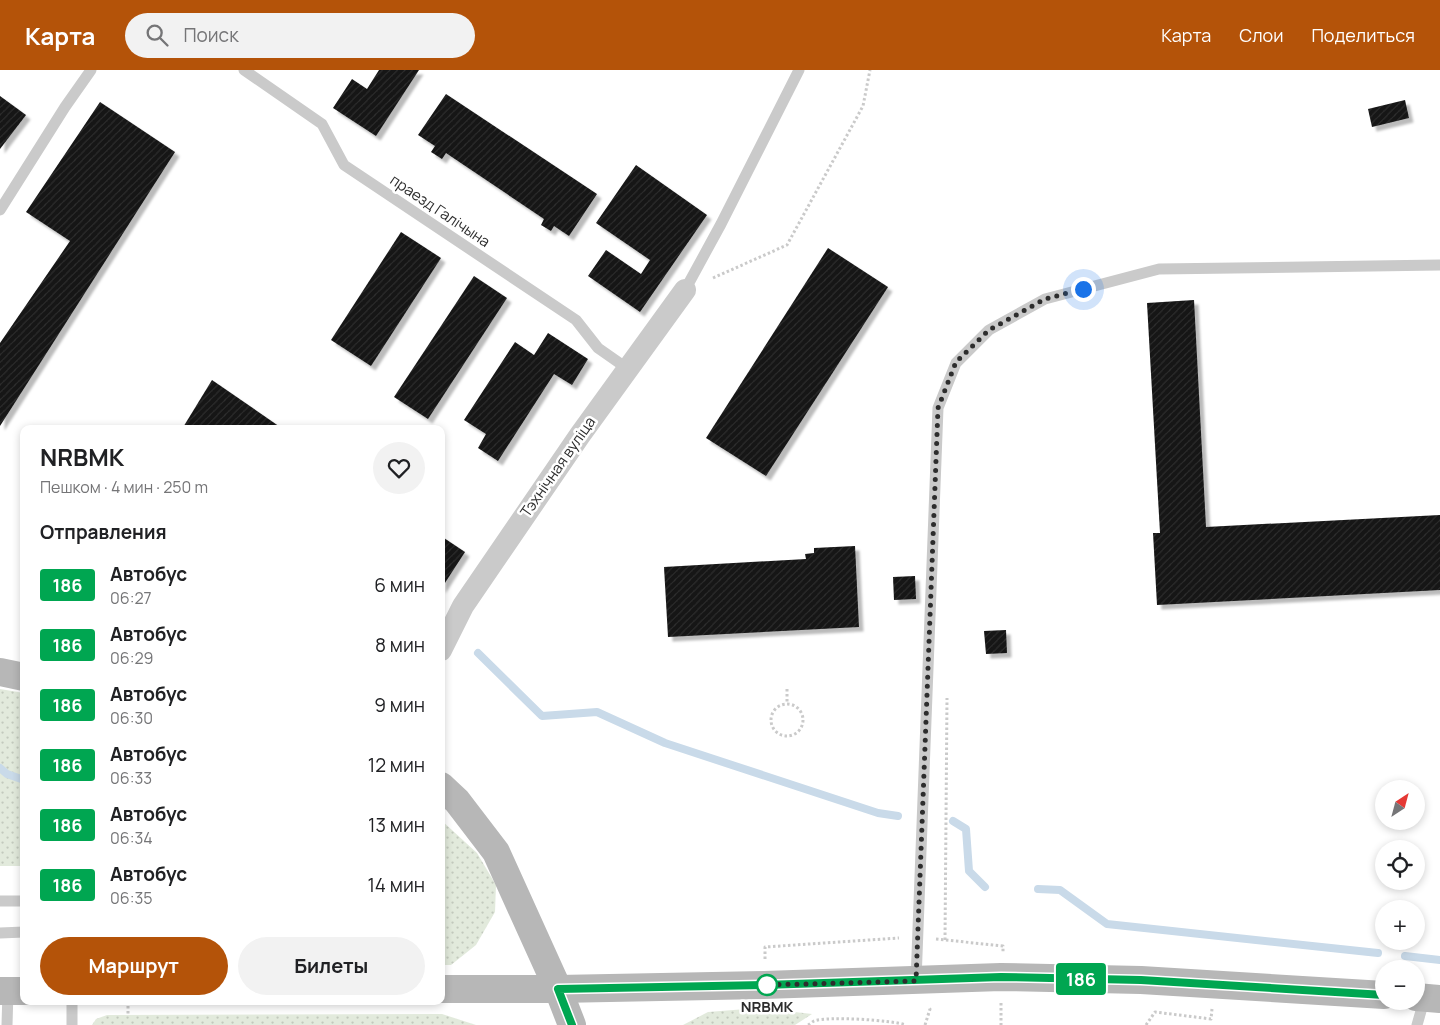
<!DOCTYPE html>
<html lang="ru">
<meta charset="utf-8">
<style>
:root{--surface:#fff;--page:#f2f2f2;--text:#202124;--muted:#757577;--accent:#b45309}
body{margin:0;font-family:Manrope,sans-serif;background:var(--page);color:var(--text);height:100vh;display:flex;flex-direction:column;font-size:19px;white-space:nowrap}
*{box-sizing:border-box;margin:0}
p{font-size:16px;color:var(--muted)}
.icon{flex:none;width:28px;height:28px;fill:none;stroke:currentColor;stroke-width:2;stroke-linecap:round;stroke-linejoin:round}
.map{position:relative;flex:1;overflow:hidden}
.sheet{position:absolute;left:20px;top:355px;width:425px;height:580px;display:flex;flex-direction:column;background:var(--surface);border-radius:10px;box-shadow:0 2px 8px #0003}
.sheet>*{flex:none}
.badge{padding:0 10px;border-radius:4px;font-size:18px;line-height:32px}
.needle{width:32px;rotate:36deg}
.fabs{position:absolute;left:1375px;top:710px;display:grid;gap:10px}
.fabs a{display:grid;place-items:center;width:50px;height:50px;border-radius:50%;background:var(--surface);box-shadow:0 2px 8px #0003;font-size:25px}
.you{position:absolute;width:25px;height:25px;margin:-12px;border:4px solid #fff;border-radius:50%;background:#1a73e8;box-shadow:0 0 0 8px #1a73e833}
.map>.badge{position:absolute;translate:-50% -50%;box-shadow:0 0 0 2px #fff}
h2{padding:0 20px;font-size:19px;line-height:45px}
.round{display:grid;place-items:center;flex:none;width:52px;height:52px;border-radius:26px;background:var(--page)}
.overview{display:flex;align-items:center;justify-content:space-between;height:85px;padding:0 20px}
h1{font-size:24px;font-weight:700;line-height:38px}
.button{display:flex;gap:10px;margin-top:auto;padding:10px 20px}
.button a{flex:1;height:58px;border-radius:30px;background:var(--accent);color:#fff;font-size:20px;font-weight:700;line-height:58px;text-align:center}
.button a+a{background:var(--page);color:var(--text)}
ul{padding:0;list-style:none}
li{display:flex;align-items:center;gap:15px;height:60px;padding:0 20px}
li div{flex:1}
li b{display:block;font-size:19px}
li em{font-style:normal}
li .badge{min-width:55px;font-weight:700;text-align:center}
header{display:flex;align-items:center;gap:30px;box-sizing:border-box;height:70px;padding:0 25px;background:var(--accent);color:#fff}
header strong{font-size:24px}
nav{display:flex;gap:28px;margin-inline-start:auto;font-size:18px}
.search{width:350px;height:45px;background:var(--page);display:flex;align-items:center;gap:12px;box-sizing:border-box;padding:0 18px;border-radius:28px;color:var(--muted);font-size:19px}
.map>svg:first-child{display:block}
.grass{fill:url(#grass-dots)}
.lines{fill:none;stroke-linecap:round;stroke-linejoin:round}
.stream{stroke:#c9dae9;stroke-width:8}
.building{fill:url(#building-hatch);filter:url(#shadow)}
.path{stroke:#cacaca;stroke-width:3;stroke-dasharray:2.5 2.5;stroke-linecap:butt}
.lane{stroke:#cacaca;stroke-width:11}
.street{stroke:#cacaca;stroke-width:22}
.secondary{stroke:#b7b7b7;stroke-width:28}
.line-casing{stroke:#fff;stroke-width:11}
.line{stroke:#00a651;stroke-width:8}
.walk{stroke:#2d2d2d;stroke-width:5;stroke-dasharray:0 9}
.stop-dot{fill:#fff;stroke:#00a651;stroke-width:2.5}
.labels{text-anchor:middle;stroke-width:5;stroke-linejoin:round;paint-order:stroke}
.street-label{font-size:15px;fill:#2d2d2d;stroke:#fff}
.stop-label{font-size:15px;font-weight:bold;fill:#2d2d2d;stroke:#fff}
</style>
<header>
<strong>Карта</strong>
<div class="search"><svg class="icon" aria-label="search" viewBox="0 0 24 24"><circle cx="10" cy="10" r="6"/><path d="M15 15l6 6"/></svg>Поиск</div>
<nav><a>Карта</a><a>Слои</a><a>Поделиться</a></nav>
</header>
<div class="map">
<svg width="1440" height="955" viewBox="0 0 1440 955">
<defs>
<pattern id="grass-dots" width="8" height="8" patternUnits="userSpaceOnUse" patternTransform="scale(1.25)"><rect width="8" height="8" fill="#e2eadc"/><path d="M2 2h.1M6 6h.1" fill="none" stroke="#c2c9bd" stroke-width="1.8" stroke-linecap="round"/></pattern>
<pattern id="building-hatch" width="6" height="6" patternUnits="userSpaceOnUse" patternTransform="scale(1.25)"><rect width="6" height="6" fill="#141414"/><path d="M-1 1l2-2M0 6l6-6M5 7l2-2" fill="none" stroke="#2e2e2e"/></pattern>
<filter id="shadow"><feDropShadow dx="4.5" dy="4.5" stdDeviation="1" flood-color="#0004"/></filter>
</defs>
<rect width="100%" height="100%" fill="#fff"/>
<g class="grass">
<path d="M 0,619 L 24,623 L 24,796 L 0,796 Z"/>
<path d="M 441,750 L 477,783 L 496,815 L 495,842 L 476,875 L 451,895 L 441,895 Z"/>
<path d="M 746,939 L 786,941 L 812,944 L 795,955 L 683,955 L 708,942 Z"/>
<path d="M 442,944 L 476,955 L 92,955 L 96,949 L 107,945 Z"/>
</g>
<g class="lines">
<g class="stream">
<path d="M 478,583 L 542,646 L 597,642 L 665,673 L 878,743 L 898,746"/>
<path d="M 0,698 L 7,704 L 24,710"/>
<path d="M 953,751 L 966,759 L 969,801 L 985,817"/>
<path d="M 1038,819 L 1060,820 L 1107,854 L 1378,883"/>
<path d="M 1405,886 L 1440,890"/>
</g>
</g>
<g class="building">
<path d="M 379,0 L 419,0 L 376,66 L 333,38 L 352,9 L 367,19 Z"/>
<path d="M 446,24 L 597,124 L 569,166 L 554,156 L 551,161 L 541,155 L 544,149 L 446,83 L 442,89 L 431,82 L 435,76 L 418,65 Z"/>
<path d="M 0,26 L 26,45 L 0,79 Z"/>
<path d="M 1405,30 L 1409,48 L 1372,57 L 1368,39 Z"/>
<path d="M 100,32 L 175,82 L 0,356 L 0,273 L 70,171 L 26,142 Z"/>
<path d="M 636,95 L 707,145 L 640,242 L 588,206 L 606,180 L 641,204 L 650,190 L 596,153 Z"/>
<path d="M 401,162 L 441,188 L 371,296 L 331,270 Z"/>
<path d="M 828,178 L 888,217 L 766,406 L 706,368 Z"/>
<path d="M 474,206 L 507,228 L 428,349 L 394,327 Z"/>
<path d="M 1194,230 L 1206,457 L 1440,445 L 1440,520 L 1157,535 L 1153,463 L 1160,463 L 1147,233 Z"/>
<path d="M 548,263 L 588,289 L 572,315 L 554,304 L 498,391 L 478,378 L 486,364 L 464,350 L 515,272 L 534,285 Z"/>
<path d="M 212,310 L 283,359 L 182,359 Z"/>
<path d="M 441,466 L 465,482 L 441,519 Z"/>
<path d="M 855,476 L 859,557 L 668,567 L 664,497 L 806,489 L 805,484 L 814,483 L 814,478 Z"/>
<path d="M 915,506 L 916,529 L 894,530 L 893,507 Z"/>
<path d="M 1006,560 L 1007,583 L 986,584 L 984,561 Z"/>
</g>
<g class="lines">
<g class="path">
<path d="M 713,208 L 787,175 L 863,36 L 870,0"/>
<path d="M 787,619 L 787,633"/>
<circle cx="787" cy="650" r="16"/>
<path d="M 936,869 L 1003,876 L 1003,882"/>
<path d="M 945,870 L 947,628"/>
<path d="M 765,889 L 765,877 L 899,868"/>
<path d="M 128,931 L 128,945"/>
<path d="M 1001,933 L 1001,955"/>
<path d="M 808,955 C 810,954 812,952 814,951 C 827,946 892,950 906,955"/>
<path d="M 925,955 L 930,939 L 928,937"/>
<path d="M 1146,955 L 1155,942 L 1211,949 L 1212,939"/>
</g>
<g class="lane">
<path d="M 244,0 L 322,54 L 344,95 L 576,250 L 598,278 L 628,299"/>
<path d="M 0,140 L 65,37 L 91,0"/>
<path d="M 685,220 L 721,154 L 799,0"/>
<path d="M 0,831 L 24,831"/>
<path d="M 0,863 L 24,862"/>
<path d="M 916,911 L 938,338 L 956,293 L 989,260 L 1045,229 L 1159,199 L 1440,195"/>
<path d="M 72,931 L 72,955"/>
<path d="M 7,955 L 8,921"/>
<path d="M 1417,955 L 1425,927"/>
</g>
<path class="street" d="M 441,580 L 463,536 L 580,365 L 685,220"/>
<g class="secondary">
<path d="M 0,602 L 24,607"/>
<path d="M 441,716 L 457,731 L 496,782 L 558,919 L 572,955"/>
<path d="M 441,919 L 558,919 L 764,915 L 1001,907 L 1141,910 L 1384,925"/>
<path d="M 0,921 L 24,921"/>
<path d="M 1416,927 L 1440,929"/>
</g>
</g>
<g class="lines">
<defs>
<path id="line" d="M 572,955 L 558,919 L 764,915 L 1001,907 L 1141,910 L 1384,925"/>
</defs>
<use href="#line" class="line-casing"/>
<use href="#line" class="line"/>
<path class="walk" d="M 767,915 L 764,915 L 916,911 L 938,338 L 956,292 L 989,260 L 1045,229 L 1083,219"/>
</g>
<circle class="stop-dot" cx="767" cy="915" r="10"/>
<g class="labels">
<g class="street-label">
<text transform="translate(440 141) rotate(34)" y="5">праезд Галічына</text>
<text transform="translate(558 397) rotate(-55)" y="5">Тэхнічная вуліца</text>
</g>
<g class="stop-label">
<text x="767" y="942">NRBMK</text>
</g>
</g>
</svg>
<div class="fabs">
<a><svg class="needle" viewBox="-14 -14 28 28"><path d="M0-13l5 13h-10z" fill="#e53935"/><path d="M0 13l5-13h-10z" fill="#757577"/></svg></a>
<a><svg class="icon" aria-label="locate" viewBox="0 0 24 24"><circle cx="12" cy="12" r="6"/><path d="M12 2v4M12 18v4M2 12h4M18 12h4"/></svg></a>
<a>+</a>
<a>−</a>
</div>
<div class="you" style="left:1083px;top:219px"></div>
<b class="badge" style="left:1081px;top:909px;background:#00a651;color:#fff">186</b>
<section class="sheet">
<div class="overview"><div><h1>NRBMK</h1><p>Пешком · 4 мин · 250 m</p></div><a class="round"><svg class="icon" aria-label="heart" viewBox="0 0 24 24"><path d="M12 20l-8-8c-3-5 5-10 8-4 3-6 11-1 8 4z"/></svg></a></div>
<h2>Отправления</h2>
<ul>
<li><span class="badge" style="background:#00a651;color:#fff">186</span><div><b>Автобус</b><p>06:27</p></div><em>6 мин</em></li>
<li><span class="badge" style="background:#00a651;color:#fff">186</span><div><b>Автобус</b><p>06:29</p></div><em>8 мин</em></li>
<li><span class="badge" style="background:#00a651;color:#fff">186</span><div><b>Автобус</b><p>06:30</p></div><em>9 мин</em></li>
<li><span class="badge" style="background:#00a651;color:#fff">186</span><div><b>Автобус</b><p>06:33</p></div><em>12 мин</em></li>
<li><span class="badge" style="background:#00a651;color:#fff">186</span><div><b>Автобус</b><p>06:34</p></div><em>13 мин</em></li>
<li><span class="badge" style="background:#00a651;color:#fff">186</span><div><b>Автобус</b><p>06:35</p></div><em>14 мин</em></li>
</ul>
<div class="button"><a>Маршрут</a><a>Билеты</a></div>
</section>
</div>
